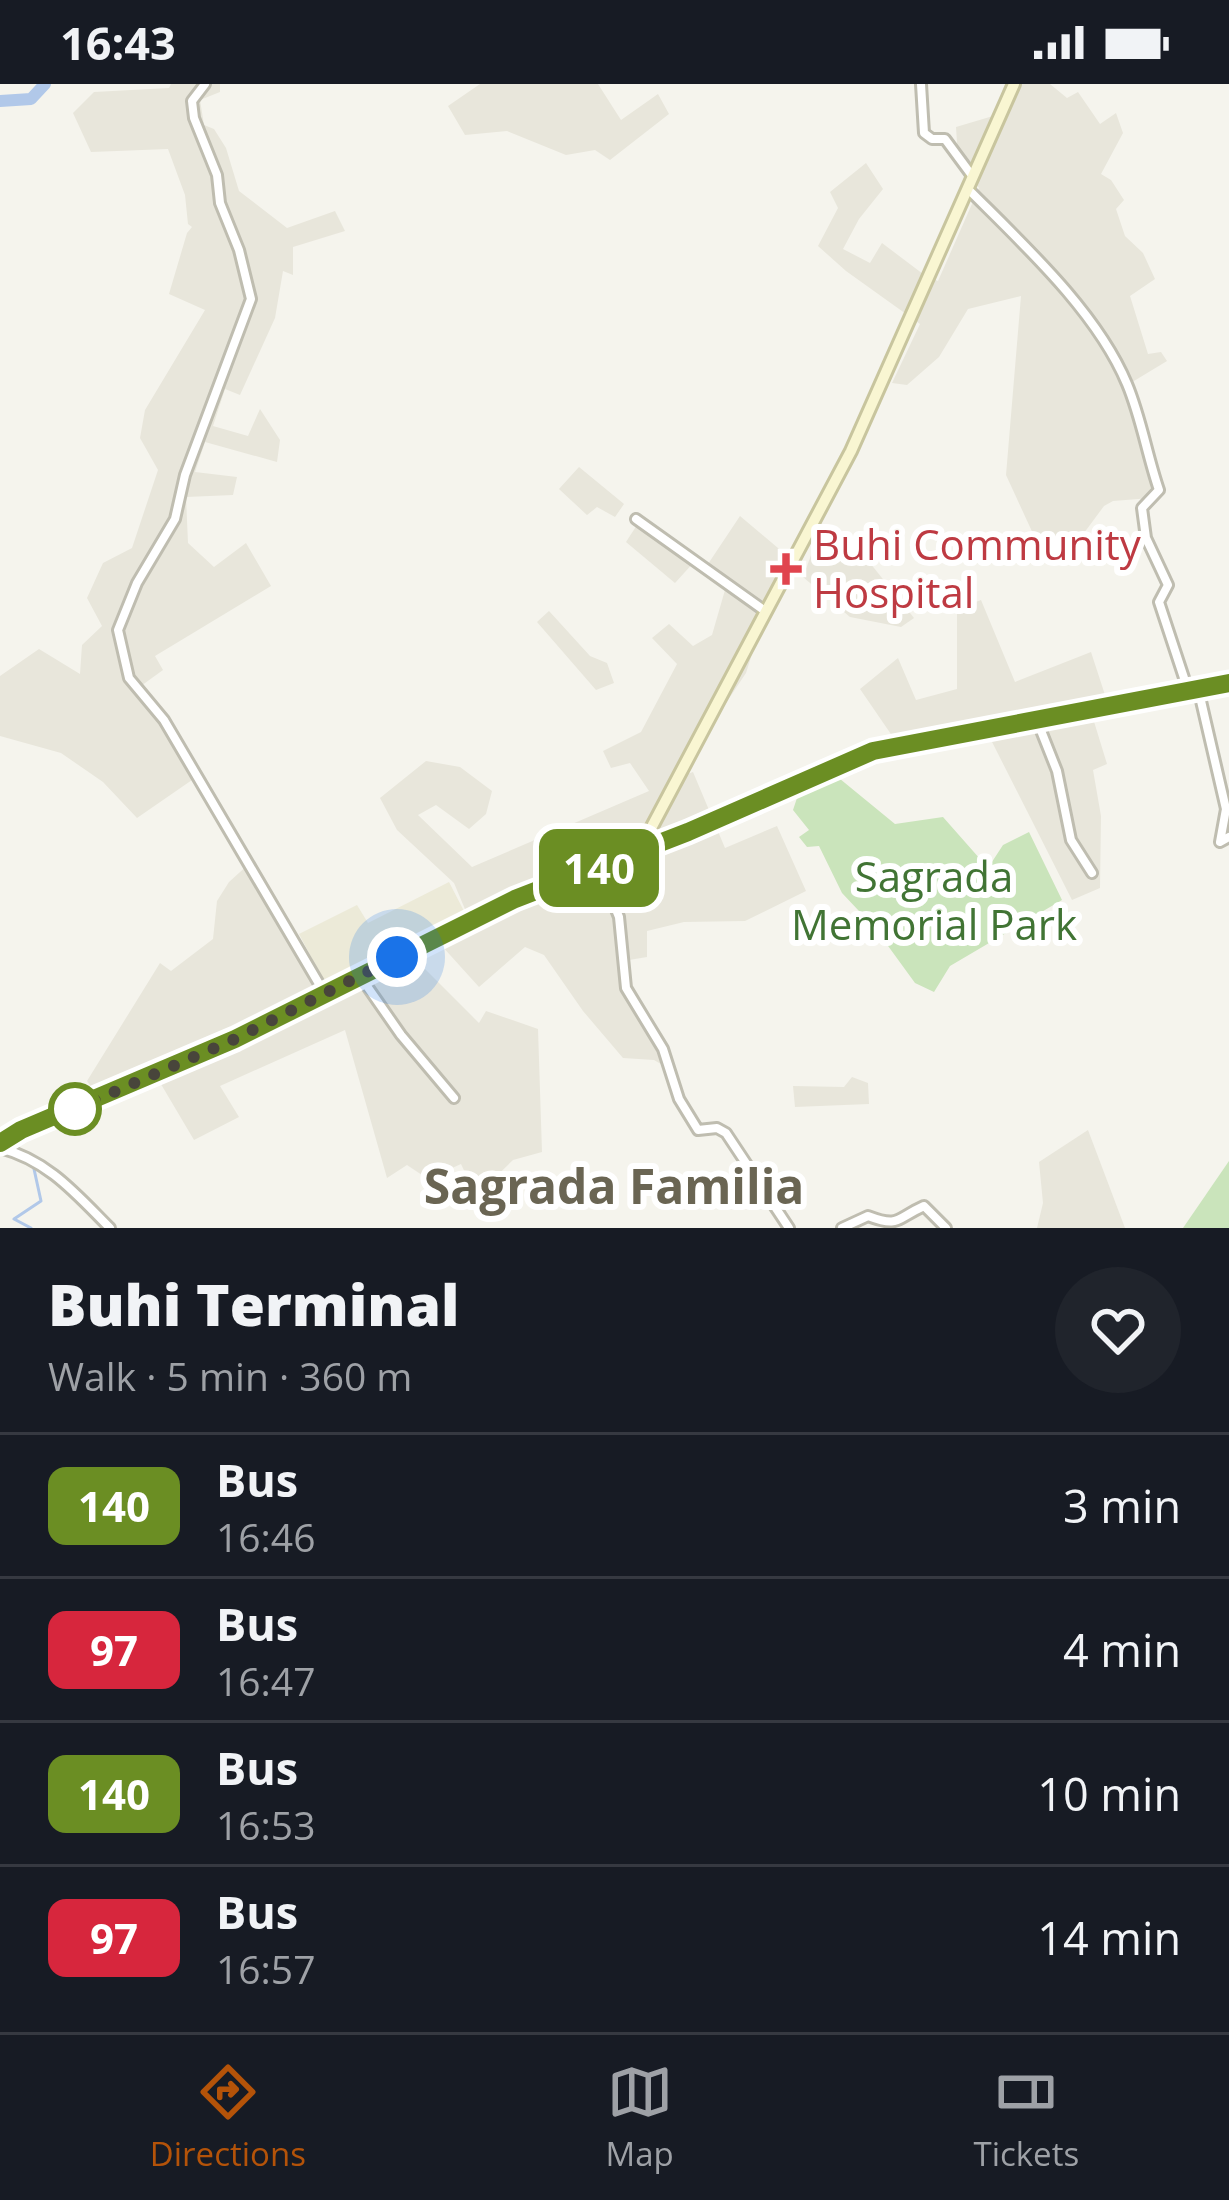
<!DOCTYPE html>
<meta charset="utf-8">
<style>
:root{--surface:#171b24;--page:#20242c;--text:#f1f3f6;--muted:#9ea1a6;--line:#363941;--accent:#b45309}
body{margin:0;font-family:"Open Sans",sans-serif;background:var(--page);color:var(--text);height:100vh;display:flex;flex-direction:column;font-size:45px;white-space:nowrap}
*{box-sizing:border-box;margin:0}
p{font-size:39px;color:var(--muted)}
.icon{flex:none;width:66px;height:66px;fill:none;stroke:currentColor;stroke-width:2;stroke-linecap:round;stroke-linejoin:round}
.map{position:relative;height:1144px;overflow:hidden}
.drawer{display:flex;flex-direction:column;background:var(--surface);flex:1}
.drawer>*{flex:none}
.badge{padding:0 24px;border-radius:18px;font-size:42px;line-height:78px}
.you{position:absolute;width:60px;height:60px;margin:-30px;border:9px solid #fff;border-radius:50%;background:#1a73e8;box-shadow:0 0 0 18px #1a73e833}
.map>.badge{position:absolute;translate:-50% -50%;box-shadow:0 0 0 6px #fff}
.round{display:grid;place-items:center;flex:none;width:126px;height:126px;border-radius:63px;background:var(--page)}
.headline{display:flex;align-items:center;justify-content:space-between;height:204px;padding:0 48px}
h1{font-size:57px;font-weight:800;line-height:90px}
ul{padding:0;list-style:none}
li{display:flex;align-items:center;gap:36px;height:144px;padding:0 48px;border-top:3px solid var(--line)}
li div{flex:1}
li b{display:block;font-size:45px}
li em{font-style:normal}
li .badge{min-width:132px;font-weight:700;text-align:center}
.status{display:flex;justify-content:space-between;align-items:center;height:84px;padding:0 60px;background:var(--surface);direction:ltr}
.status svg{height:33px;fill:currentColor}
.menu{display:flex;justify-content:space-around;align-items:center;height:168px;border-top:3px solid var(--line);background:var(--surface);font-size:33px;color:var(--muted)}
.menu a{display:grid;justify-items:center;gap:6px}
.menu .selected{color:var(--accent)}
.map>svg:first-child{display:block}
.residential{fill:#e8e6db}
.education{fill:#ecead8}
.green{fill:#cae4bb}
.lines{fill:none;stroke-linecap:round;stroke-linejoin:round}
.stream{stroke:#b1c8e9;stroke-width:3}
.river{stroke:#b1c8e9;stroke-width:12}
.street-casing{stroke:#bfbdb0;stroke-width:14}
.secondary-casing{stroke:#c8c59e;stroke-width:16}
.street{stroke:#fff;stroke-width:8}
.secondary{stroke:#f9f6d2;stroke-width:10}
.line-casing{stroke:#fff;stroke-width:27}
.line{stroke:#6b8e23;stroke-width:18}
.walk{stroke:#48453b;stroke-width:12;stroke-dasharray:0 21.6}
.health-dot{fill:#e0444e;stroke:#fff;stroke-width:4.5}
.stop-dot{fill:#fff;stroke:#6b8e23;stroke-width:6}
.labels{text-anchor:middle;stroke-width:12;stroke-linejoin:round;paint-order:stroke}
.health-label{font-size:42px;fill:#be3a42;stroke:#fff;text-anchor:start}
.park-label{font-size:42px;fill:#417434;stroke:#fff}
.quarter-label{font-size:48px;font-weight:bold;fill:#6a6553;stroke:#fff}
</style>
<div class="status"><b>16:43</b><svg viewBox="0 0 49 12"><path d="M0 12V9h3v3zM5 12V6h3v6zM10 12V3h3v9zM15 12V0h3v12zM26 1h20v11H26zM47 4h2v5h-2z"/></svg></div>
<div class="map">
<svg width="1229" height="1144" viewBox="0 0 1229 1144">
<rect width="100%" height="100%" fill="#f5f4ed"/>
<g class="residential">
<path d="M 171,0 L 220,0 L 220,8 L 200,16 L 204,41 L 214,45 L 226,64 L 239,107 L 287,144 L 335,127 L 345,147 L 293,163 L 293,191 L 283,187 L 275,234 L 240,311 L 225,305 L 213,342 L 248,352 L 260,325 L 280,356 L 277,378 L 205,358 L 195,388 L 237,393 L 233,411 L 186,413 L 188,459 L 214,483 L 246,459 L 271,502 L 155,572 L 163,586 L 134,607 L 161,638 L 192,696 L 137,734 L 103,698 L 61,669 L 0,652 L 0,592 L 39,565 L 80,590 L 82,561 L 102,542 L 87,514 L 103,479 L 132,464 L 158,386 L 140,354 L 145,326 L 205,226 L 169,210 L 187,149 L 192,143 L 188,140 L 185,111 L 168,65 L 91,68 L 73,29 L 94,8 L 169,4 Z"/>
<path d="M 480,0 L 598,0 L 621,36 L 658,10 L 669,30 L 610,76 L 595,66 L 566,71 L 507,47 L 465,51 L 448,22 Z"/>
<path d="M 1005,0 L 1050,0 L 1067,14 L 1078,8 L 1100,40 L 1116,29 L 1123,49 L 1101,90 L 1111,96 L 1124,116 L 1116,125 L 1125,152 L 1143,169 L 1155,195 L 1130,212 L 1148,270 L 1161,268 L 1167,277 L 1129,300 L 1158,406 L 1151,414 L 1113,417 L 1104,422 L 1084,449 L 1035,454 L 1006,391 L 1021,212 L 968,225 L 939,273 L 907,301 L 892,299 L 920,240 L 846,187 L 818,162 L 838,124 L 830,108 L 866,79 L 883,105 L 859,135 L 843,165 L 870,179 L 882,159 L 927,193 L 938,197 L 979,104 L 958,74 L 956,43 L 993,32 Z"/>
<path d="M 579,383 L 624,420 L 615,433 L 597,423 L 587,431 L 559,405 Z"/>
<path d="M 740,432 L 791,475 L 768,519 L 746,589 L 676,694 L 693,688 L 725,764 L 777,742 L 806,807 L 745,837 L 684,838 L 647,847 L 647,873 L 629,876 L 630,905 L 678,990 L 654,976 L 623,974 L 583,927 L 544,871 L 525,863 L 479,903 L 441,861 L 416,876 L 479,939 L 486,927 L 538,945 L 542,1068 L 513,1076 L 476,1112 L 461,1080 L 428,1095 L 407,1081 L 387,1094 L 345,946 L 220,1002 L 239,1033 L 194,1056 L 152,985 L 97,1011 L 87,997 L 160,879 L 171,887 L 213,855 L 217,817 L 229,798 L 250,779 L 325,903 L 467,830 L 454,799 L 397,746 L 380,714 L 426,677 L 460,683 L 492,707 L 486,730 L 469,745 L 436,721 L 418,731 L 472,783 L 649,707 L 630,679 L 611,684 L 603,667 L 641,648 L 677,580 L 652,554 L 669,540 L 693,562 L 712,551 L 725,506 L 704,486 Z"/>
<path d="M 637,441 L 694,478 L 675,499 L 626,458 Z"/>
<path d="M 821,444 L 854,459 L 914,534 L 901,543 L 850,533 L 803,493 Z"/>
<path d="M 981,516 L 1015,598 L 1091,568 L 1106,614 L 1088,618 L 1107,680 L 1093,686 L 1101,732 L 1100,804 L 1072,816 L 989,652 L 929,649 L 895,656 L 860,605 L 898,574 L 916,616 L 957,605 L 957,525 Z"/>
<path d="M 549,527 L 590,572 L 607,579 L 614,599 L 596,606 L 537,538 Z"/>
<path d="M 852,993 L 868,999 L 869,1020 L 795,1023 L 793,1002 L 844,1003 Z"/>
<path d="M 1088,1046 L 1125,1144 L 1037,1144 L 1043,1119 L 1039,1078 Z"/>
</g>
<path class="education" d="M 449,798 L 465,829 L 326,901 L 299,850 L 357,821 L 368,839 Z"/>
<g class="green">
<path d="M 834,690 L 895,740 L 943,733 L 988,784 L 1003,761 L 1029,748 L 1062,816 L 950,882 L 934,908 L 915,899 L 875,844 L 842,809 L 819,762 L 807,763 L 799,753 L 809,746 L 793,726 L 798,711 Z"/>
<path d="M 1229,1077 L 1229,1144 L 1183,1144 Z"/>
</g>
<g class="lines">
<path class="stream" d="M 31,1144 L 14,1135 L 41,1117 L 34,1085"/>
<path class="river" d="M 0,17 L 31,15 L 45,0"/>
<defs>
<g id="street">
<path d="M 205,0 L 192,17 L 194,34 L 217,91 L 220,119 L 239,166 L 251,215 L 185,391 L 175,435 L 137,499 L 118,546 L 129,594 L 164,636 L 325,910"/>
<path d="M 921,0 L 924,49 L 932,55 L 945,55 L 973,93"/>
<path d="M 969,106 C 1024,161 1097,228 1127,300 C 1141,333 1147,371 1159,406 L 1142,424 L 1146,454 L 1168,501 L 1159,518 L 1188,606"/>
<path d="M 636,435 L 765,527"/>
<path d="M 1198,604 L 1226,725 L 1220,758 L 1229,753"/>
<path d="M 1036,634 L 1057,687 L 1071,756 L 1092,789"/>
<path d="M 599,784 L 619,833 L 626,904 L 663,965 L 679,1015 L 698,1046 L 717,1044 L 726,1049 L 789,1144"/>
<path d="M 360,892 L 401,951 L 454,1014"/>
<path d="M 0,1064 C 48,1076 77,1111 110,1144"/>
<path d="M 842,1144 L 868,1132 C 900,1144 895,1135 924,1122 L 946,1144"/>
</g>
<g id="secondary">
<path d="M 639,767 L 851,367 L 1014,0"/>
<path d="M 0,1059 L 21,1046 L 234,955 L 515,815 L 688,749 L 873,667 L 1229,599"/>
</g>
</defs>
<use href="#street" class="street-casing"/>
<use href="#secondary" class="secondary-casing"/>
<use href="#street" class="street"/>
<use href="#secondary" class="secondary"/>
</g>
<g class="lines">
<defs>
<path id="line" d="M 0,1059 L 21,1046 L 235,955 L 515,815 L 688,748 L 873,667 L 1229,599"/>
</defs>
<use href="#line" class="line-casing"/>
<use href="#line" class="line"/>
<path class="walk" d="M 75,1025 L 235,955 L 397,873"/>
</g>
<path class="health-dot" d="M780 467h12v12h12v12h-12v12h-12v-12h-12v-12h12z"/>
<circle class="stop-dot" cx="75" cy="1025" r="24"/>
<g class="labels">
<g class="health-label">
<text x="813" y="476">Buhi Community<tspan x="813" dy="48">Hospital</tspan></text>
</g>
<g class="park-label">
<text x="934" y="808">Sagrada<tspan x="934" dy="48">Memorial Park</tspan></text>
</g>
<g class="quarter-label">
<text x="614" y="1120">Sagrada Familia</text>
</g>
</g>
</svg>
<div class="you" style="left:397px;top:873px"></div>
<b class="badge" style="left:599px;top:784px;background:#6b8e23;color:#fff">140</b>
</div>
<section class="drawer">
<div class="headline"><div><h1>Buhi Terminal</h1><p>Walk · 5 min · 360 m</p></div><a class="round"><svg class="icon" aria-label="heart" viewBox="0 0 24 24"><path d="M12 20l-8-8c-3-5 5-10 8-4 3-6 11-1 8 4z"/></svg></a></div>
<ul>
<li><span class="badge" style="background:#6b8e23;color:#fff">140</span><div><b>Bus</b><p>16:46</p></div><em>3 min</em></li>
<li><span class="badge" style="background:#d7263d;color:#fff">97</span><div><b>Bus</b><p>16:47</p></div><em>4 min</em></li>
<li><span class="badge" style="background:#6b8e23;color:#fff">140</span><div><b>Bus</b><p>16:53</p></div><em>10 min</em></li>
<li><span class="badge" style="background:#d7263d;color:#fff">97</span><div><b>Bus</b><p>16:57</p></div><em>14 min</em></li>
</ul>
</section>
<nav class="menu">
<a class="selected"><svg class="icon" aria-label="directions" viewBox="0 0 24 24"><path d="M12 3l9 9-9 9-9-9zM9 14v-3h6M13 9l2 2-2 2"/></svg>Directions</a>
<a><svg class="icon" aria-label="map" viewBox="0 0 24 24"><path d="M3 6l6-2 6 2 6-2v14l-6 2-6-2-6 2zM9 4v14M15 6v14"/></svg>Map</a>
<a><svg class="icon" aria-label="tickets" viewBox="0 0 24 24"><path d="M3 7h18v10H3zM15 7v10"/></svg>Tickets</a>
</nav>
